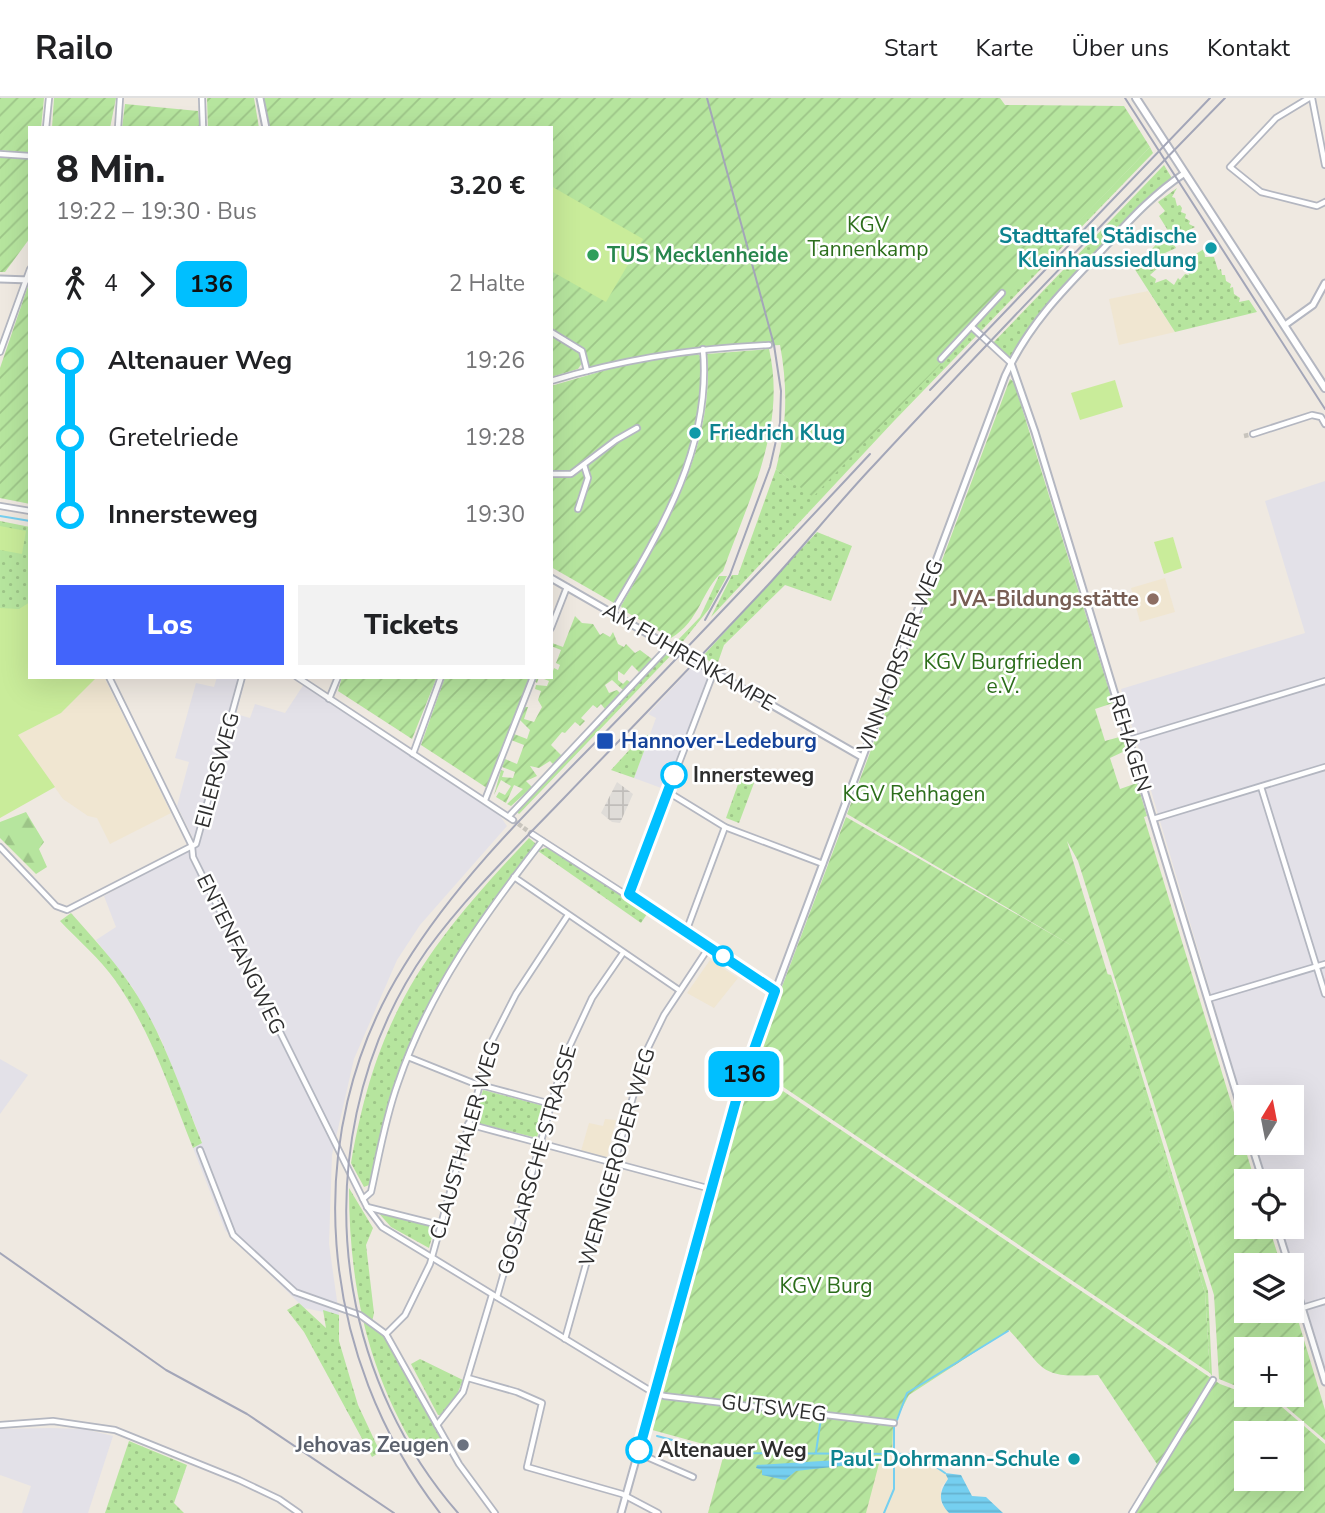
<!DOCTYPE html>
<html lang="de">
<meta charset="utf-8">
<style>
:root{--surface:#fff;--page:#f2f2f2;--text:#202124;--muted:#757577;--line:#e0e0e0;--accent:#4264fb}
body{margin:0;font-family:"Nunito Sans",sans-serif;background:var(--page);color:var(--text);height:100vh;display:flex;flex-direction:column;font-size:26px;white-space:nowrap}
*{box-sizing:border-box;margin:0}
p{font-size:23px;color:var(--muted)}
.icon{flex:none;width:38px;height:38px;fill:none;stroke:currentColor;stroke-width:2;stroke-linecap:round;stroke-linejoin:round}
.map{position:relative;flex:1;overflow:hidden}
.panel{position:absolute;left:28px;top:28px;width:525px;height:553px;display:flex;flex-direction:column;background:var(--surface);border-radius:0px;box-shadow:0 7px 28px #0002}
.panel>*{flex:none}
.badge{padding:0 14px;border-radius:10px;font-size:24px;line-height:46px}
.needle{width:46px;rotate:10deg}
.buttons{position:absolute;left:1234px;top:987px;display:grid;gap:14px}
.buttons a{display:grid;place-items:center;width:70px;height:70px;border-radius:0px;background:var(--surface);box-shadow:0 7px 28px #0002;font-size:35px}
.map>.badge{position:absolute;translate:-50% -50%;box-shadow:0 0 0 4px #fff}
.legs{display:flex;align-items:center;gap:10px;height:77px;padding:0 28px;font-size:23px}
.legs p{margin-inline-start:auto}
.headline{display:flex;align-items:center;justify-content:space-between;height:119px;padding:0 28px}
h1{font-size:38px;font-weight:800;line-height:52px}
.cta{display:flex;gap:14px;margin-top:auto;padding:14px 28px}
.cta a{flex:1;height:80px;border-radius:0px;background:var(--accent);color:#fff;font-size:28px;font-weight:800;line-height:80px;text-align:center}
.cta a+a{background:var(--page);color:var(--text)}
ul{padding:0 28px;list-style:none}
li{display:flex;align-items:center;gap:24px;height:77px;font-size:26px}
li i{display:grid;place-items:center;width:10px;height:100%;margin:0 9px;background:currentColor}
li i::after{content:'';width:18px;height:18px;margin:-9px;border:5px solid;border-radius:50%;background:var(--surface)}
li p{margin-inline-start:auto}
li:first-child i{background:linear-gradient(#0000 50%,currentColor 0)}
li:last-child i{background:linear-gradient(currentColor 50%,#0000 0)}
header{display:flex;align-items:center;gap:42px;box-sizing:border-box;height:98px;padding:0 35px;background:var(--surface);border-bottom:2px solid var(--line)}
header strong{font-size:33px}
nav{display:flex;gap:38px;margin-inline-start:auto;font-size:24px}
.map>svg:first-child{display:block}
.industrial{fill:#e3e1e8}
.education{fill:#f0e6d1}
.grass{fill:url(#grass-dots)}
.forest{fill:url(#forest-firs)}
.garden{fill:url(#garden-furrows);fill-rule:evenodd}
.pitch{fill:#c9ec9a}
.plaza{fill:url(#plaza-grid)}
.water{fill:url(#water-rules)}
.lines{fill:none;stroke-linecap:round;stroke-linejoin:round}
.stream{stroke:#75cff0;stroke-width:2}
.minor-tunnel{stroke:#c8c4bd;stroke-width:4.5;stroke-dasharray:4.5 2;stroke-linecap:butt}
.minor-casing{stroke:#b4b7c1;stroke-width:8}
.tertiary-casing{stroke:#b4b7c1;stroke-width:9}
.secondary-casing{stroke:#b4b7c1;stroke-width:10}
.minor{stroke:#fff;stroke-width:4.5}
.tertiary{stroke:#fff;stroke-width:5}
.secondary{stroke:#fff;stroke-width:6}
.tram{stroke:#a3a6b8;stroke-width:2}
.rail{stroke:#a3a6b8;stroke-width:2}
.line-1-casing{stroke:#fff;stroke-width:16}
.line-1{stroke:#00bfff;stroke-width:10}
.culture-dot{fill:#0f9aa8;stroke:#fff;stroke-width:2.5}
.leisure-dot{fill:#2e9e5b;stroke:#fff;stroke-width:2.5}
.education-dot{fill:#8d6e63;stroke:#fff;stroke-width:2.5}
.transit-dot{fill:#1a4fb4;stroke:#fff;stroke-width:2.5}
.stop-1-dot{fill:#fff;stroke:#00bfff;stroke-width:3.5}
.worship-dot{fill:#6b7280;stroke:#fff;stroke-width:2.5}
.labels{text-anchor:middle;stroke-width:5;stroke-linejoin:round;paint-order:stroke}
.park-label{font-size:21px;fill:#2c6e1b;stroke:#fff}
.culture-label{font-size:21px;font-weight:bold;fill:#0d838f;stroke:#fff;text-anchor:end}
.leisure-label{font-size:21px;font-weight:bold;fill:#27864d;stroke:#fff;text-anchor:start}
.education-label{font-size:21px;font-weight:bold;fill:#785e54;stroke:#fff;text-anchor:end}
.street-label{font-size:21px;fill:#2e2e2e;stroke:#fff}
.transit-label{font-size:21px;font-weight:bold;fill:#164399;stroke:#fff;text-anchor:start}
.stop-label{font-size:21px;font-weight:bold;fill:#2e2e2e;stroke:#fff;text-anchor:start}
.worship-label{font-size:21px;font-weight:bold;fill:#5b616d;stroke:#fff;text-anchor:end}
</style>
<header>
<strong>Railo</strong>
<nav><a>Start</a><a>Karte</a><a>Über uns</a><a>Kontakt</a></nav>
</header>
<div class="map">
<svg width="1325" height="1415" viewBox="0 0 1325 1415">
<defs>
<pattern id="grass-dots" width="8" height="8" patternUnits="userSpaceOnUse" patternTransform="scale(1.75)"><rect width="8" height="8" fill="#b6e59e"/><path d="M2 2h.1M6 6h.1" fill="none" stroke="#9dc588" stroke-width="1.8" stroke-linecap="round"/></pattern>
<pattern id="forest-firs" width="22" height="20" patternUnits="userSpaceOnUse" patternTransform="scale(1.75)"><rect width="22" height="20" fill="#b6e59e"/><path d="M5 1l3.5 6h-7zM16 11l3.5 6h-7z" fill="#9dc588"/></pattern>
<pattern id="garden-furrows" width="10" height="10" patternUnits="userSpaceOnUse" patternTransform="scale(1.75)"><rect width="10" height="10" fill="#b6e59e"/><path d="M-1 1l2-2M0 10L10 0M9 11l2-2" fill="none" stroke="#9dc588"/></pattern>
<pattern id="plaza-grid" width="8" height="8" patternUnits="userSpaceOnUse" patternTransform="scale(1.75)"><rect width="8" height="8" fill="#dfdcd8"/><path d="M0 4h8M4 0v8" fill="none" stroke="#c0bdba"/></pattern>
<pattern id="water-rules" width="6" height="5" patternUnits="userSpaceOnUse" patternTransform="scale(1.75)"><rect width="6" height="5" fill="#75cff0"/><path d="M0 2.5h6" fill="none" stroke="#66b2ce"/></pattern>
</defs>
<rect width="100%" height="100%" fill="#efe9e1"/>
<g class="industrial">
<path d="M 1325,383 L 1325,1270 L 1281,1129 L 1292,1129 L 1292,1083 L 1267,1083 L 1255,1045 L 1292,1045 L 1292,999 L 1246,999 L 1246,1014 L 1121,591 L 1305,535 L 1265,403 Z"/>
<path d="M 697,564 L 714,573 L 664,691 L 634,680 L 656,620 L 648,616 Z"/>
<path d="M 217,579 L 246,579 L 236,616 L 250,620 L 255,606 L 285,615 L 304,586 L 498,715 L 507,728 L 420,827 L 397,862 L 354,961 L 332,1057 L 329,1146 L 339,1217 L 304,1210 L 225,1132 L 193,1050 L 202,1044 L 161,941 L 133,890 L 96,842 L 116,829 L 104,798 L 196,746 L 177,708 L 189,664 L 175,660 L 196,585 L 214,589 Z"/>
<path d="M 0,961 L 28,977 L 0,1016 Z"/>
<path d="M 50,1330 L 84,1331 L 113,1338 L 88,1415 L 22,1415 L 31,1388 L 0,1377 L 0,1331 Z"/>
</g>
<g class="education">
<path d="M 1148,193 L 1175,234 L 1119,247 L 1109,201 Z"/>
<path d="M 1165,480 L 1175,514 L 1140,524 L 1131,490 Z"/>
<path d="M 97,579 L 104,579 L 171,715 L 110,746 L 97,720 L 88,718 L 63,701 L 18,637 L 61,615 Z"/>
<path d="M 710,862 L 738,880 L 714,910 L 687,895 Z"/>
<path d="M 605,1021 L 616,1022 L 607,1060 L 581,1053 L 589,1025 L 603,1028 Z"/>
<path d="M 893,1328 L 893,1354 L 923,1357 L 945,1375 L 948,1381 L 941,1389 L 941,1405 L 949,1415 L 708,1415 L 725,1351 Z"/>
</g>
<g class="grass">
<path d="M 1150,49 L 1153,55 L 893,324 L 711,519 L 732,477 L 738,477 L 776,371 L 813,398 C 924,280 1038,166 1150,49 Z"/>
<path d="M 1164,67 L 1173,82 L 1054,201 L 1011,265 L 991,247 Z"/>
<path d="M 1177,90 L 1172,99 L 1175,100 L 1177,108 L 1180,107 L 1182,110 L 1181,114 L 1186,116 L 1185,120 L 1190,123 L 1189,126 L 1195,129 L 1181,136 L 1183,140 L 1175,144 L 1159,118 L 1165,113 L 1158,104 Z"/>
<path d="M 1167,135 L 1176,150 L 1156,159 L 1159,169 L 1150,177 L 1156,181 L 1155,185 L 1166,181 L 1174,187 L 1178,180 L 1180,182 L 1185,176 L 1189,177 L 1186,168 L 1193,165 L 1189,160 L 1204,151 L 1205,159 L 1214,159 L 1218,172 L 1221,171 L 1222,177 L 1225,177 L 1226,183 L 1231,186 L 1230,190 L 1233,189 L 1234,196 L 1240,200 L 1239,204 L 1249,202 L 1257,214 L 1175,234 L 1134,170 Z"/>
<path d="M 0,423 L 30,429 L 30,517 L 0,516 Z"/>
<path d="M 817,434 L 852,448 L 831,503 L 785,487 L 724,547 L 717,567 L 702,559 Z"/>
<path d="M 719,478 L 727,478 L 709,511 L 676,552 L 519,716 L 515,712 L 700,519 Z"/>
<path d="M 643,637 L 650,637 L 634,680 L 611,672 Z"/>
<path d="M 743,672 L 757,677 L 739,725 L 726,720 Z"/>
<path d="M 529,740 L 535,745 L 532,755 C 446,860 397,954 369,1087 L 364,1089 L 351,1065 C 377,915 426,849 529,740 Z"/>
<path d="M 545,750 L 552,750 L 649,813 L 641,825 L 538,753 Z"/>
<path d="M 71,815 C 93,840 115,863 133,891 C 164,938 181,993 202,1045 L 193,1050 C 170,992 151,933 115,882 C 100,861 78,842 60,823 Z"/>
<path d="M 1107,876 L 1111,877 L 1208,1193 L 1212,1278 L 1210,1275 L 1205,1195 Z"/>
<path d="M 483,992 L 544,1008 L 537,1040 L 474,1024 Z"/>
<path d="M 349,1090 L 373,1130 L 366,1147 L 374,1215 L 372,1224 L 386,1236 L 442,1340 L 418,1355 C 367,1273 349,1185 349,1090 Z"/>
<path d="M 376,1112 L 435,1128 L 429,1150 L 391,1129 Z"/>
<path d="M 299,1205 L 326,1230 L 323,1212 L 339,1217 L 339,1243 L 358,1307 L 380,1354 L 372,1359 L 304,1234 L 287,1212 Z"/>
<path d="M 420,1261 L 463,1282 L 456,1299 L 441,1317 L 438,1317 L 411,1266 Z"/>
<path d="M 129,1343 L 187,1367 L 174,1405 L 184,1415 L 105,1415 Z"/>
</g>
<path class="forest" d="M 26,714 L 44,744 L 39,751 L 47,769 L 36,776 L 0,740 L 0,724 Z"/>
<g class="garden">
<path d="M 0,0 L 44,0 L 41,30 L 30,30 L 30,55 L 0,52 Z"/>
<path d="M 54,0 L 116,0 L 110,30 L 52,30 Z"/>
<path d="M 207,0 L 254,0 L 259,30 L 208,30 Z"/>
<path d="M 260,0 L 1000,0 L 1005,7 L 1124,8 L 1150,49 C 1038,167 925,281 813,399 L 776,371 C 787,328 788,290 780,247 L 703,251 L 587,273 L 582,253 L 551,234 L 551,30 L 266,30 Z"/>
<path d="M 125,6 L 198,13 L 200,30 L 122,30 Z"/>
<path d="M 0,59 L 30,61 L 30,140 L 5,174 L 0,174 Z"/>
<path d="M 28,188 L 30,188 L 30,406 L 0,400 L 0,270 Z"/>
<path d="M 551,237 L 578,252 L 582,265 L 578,271 L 551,279 Z"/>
<path d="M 769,251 C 787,329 749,400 723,473 C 701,493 700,523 671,540 L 623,512 L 621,508 C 665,430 715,349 707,256 Z"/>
<path d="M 697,255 L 701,259 C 708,348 659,431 614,505 L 551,469 L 551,288 L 630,265 Z"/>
<path d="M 1010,281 L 1014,284 L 1113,605 L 1095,611 L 1105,643 L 1123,638 L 1127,652 L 1110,660 L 1120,691 L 1137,685 L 1147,718 L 1144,719 L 1255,1083 L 1246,1083 L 1246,1129 L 1269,1129 L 1281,1167 L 1246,1167 L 1246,1213 L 1292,1213 L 1292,1202 L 1325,1312 L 1325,1342 L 1285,1308 L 1262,1297 L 1292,1297 L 1292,1251 L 1246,1251 L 1246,1292 L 1219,1281 L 1214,1197 L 1078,763 L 1067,743 L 1205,1195 L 1210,1275 L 752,968 L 846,719 L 1076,850 L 847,716 Z"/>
<path d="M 575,518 L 582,525 L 593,526 L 600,537 L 603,535 L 610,539 L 613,534 L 618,546 L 624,549 L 626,546 L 635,555 L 640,552 L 652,561 L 639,574 L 632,567 L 624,577 L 618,573 L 618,582 L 623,586 L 627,582 L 630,584 L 623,592 L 612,582 L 605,587 L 609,595 L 617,592 L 620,595 L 605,611 L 601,606 L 597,610 L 593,607 L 581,620 L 585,623 L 580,628 L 575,624 L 565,635 L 562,634 L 551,647 L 562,658 L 553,666 L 550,663 L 539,670 L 530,668 L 537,678 L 526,683 L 532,689 L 511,708 L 507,706 L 523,691 L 514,687 L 506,705 L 496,699 L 499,694 L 505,697 L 511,688 L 501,682 L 494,697 L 501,672 L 504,673 L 502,679 L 513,680 L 515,674 L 502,669 L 505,661 L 517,666 L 524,647 L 511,642 L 514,636 L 527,641 L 530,632 L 519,621 L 524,609 L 528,609 L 524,621 L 534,624 L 542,609 L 538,602 L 541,593 L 535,591 L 536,587 L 547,588 L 549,583 L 539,579 L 537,585 L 534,583 L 535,579 L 551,579 L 554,570 L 558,572 L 560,567 L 556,565 L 561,552 L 551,548 L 551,541 L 552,545 L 563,549 Z"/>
<path d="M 342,579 L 437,579 L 412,641 L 338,593 Z"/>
<path d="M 445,579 L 530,579 L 487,690 L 421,647 Z"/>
<path d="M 750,971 L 1220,1286 L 1282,1309 L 1325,1346 L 1325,1415 L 1129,1415 L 1157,1366 L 1098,1277 C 1037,1280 1047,1273 1009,1232 L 909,1297 L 893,1328 L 892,1357 L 881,1358 L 866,1415 L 708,1415 L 725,1352 L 645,1330 L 695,1149 ZM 1246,1335 L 1292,1335 L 1292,1381 L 1246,1381 Z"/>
</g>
<g class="pitch">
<path d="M 551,88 L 643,141 L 606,204 L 551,173 Z"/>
<path d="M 1115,282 L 1123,309 L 1080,322 L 1071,295 Z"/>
<path d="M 0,428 L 26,433 L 22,456 L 0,452 Z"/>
<path d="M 1173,439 L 1182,470 L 1164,476 L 1154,444 Z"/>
<path d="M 30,504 L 30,579 L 97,579 L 61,615 L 18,637 L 55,689 L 0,720 L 0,510 L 19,511 Z"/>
</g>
<path class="plaza" d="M 617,684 L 633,696 L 620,725 L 612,724 L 601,715 Z"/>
<g class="water">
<path d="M 869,1360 L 868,1365 L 796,1373 L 785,1382 L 762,1377 L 762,1372 L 756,1370 L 757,1367 Z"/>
<path d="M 945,1375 L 961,1377 L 972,1398 L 986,1399 L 1003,1415 L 949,1415 C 938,1403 939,1394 948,1381 Z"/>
</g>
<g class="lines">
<g class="stream">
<path d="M 0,418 L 30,423"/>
<path d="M 897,1322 L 907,1295 L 1008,1233"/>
<path d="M 657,1338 L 722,1355 L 917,1356 L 945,1375"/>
<path d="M 816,1354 L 821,1320"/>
<path d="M 884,1415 L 894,1391 L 894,1328"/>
</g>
<g class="minor-tunnel">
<path d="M 1244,338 L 1253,336"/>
<path d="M 513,722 L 532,736"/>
</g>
<defs>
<g id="minor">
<path d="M 202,0 L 203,30"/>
<path d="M 1309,0 L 1276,20 L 1230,69 L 1261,94 L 1317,108 L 1325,104"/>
<path d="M 1312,0 L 1325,67"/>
<path d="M 46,30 L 49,0"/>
<path d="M 118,30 L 120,0"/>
<path d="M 0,56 L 30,58"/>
<path d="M 973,230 L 1011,265"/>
<path d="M 551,234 L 582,253 L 587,273"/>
<path d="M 0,254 L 30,171"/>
<path d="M 941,261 L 1002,195"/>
<path d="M 551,283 C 623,261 694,250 769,247"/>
<path d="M 1253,336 L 1312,317 L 1321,319 L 1325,326"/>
<path d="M 551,376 L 571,376 L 616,342 L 637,330"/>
<path d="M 0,408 L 30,413"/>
<path d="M 578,411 L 588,380 L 584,367"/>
<path d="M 612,515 C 660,434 712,349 703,251"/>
<path d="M 551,530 L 567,489"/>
<path d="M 109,579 L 192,748 L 193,759 L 367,1109 L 382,1129 L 649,1292 L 664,1298 L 894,1325"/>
<path d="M 297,579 L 513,722"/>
<path d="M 329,601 L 338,579"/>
<path d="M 1129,642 L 1325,583"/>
<path d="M 413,656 L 441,579"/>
<path d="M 1261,689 L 1325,896"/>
<path d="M 668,694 L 725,729 L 823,766"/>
<path d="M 485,702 L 533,579"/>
<path d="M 509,718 L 669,548"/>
<path d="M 1153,721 L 1325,669"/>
<path d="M 532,736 L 775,893"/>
<path d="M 0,749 L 56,808 L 67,812 L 196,746 L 242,579"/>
<path d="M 514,779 L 679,892"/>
<path d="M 629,796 L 714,573"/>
<path d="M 687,831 L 725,729"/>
<path d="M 1208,901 L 1325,866"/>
<path d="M 408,959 L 473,985 L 551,1006"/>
<path d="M 468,1026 L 711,1091"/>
<path d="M 200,1052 L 233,1137 L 295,1194 L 360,1217 L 386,1236 L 459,1366 L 495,1415"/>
<path d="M 363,1101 L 371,1094 C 379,1058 385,1021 398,985 C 429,893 483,819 542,743"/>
<path d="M 367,1109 L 439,1127"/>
<path d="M 497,1199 L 565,958 L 592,900 L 623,855"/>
<path d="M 1302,1210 L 1325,1203"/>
<path d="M 386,1236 L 405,1217 L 430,1166 L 492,943 L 516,896 L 568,817"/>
<path d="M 565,1241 L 645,956 L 664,917 L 709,849"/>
<path d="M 468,1280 L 517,1294 L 542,1305 L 527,1369 L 622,1396 L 658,1415"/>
<path d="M 0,1327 L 53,1323 L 115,1332 L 239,1382 L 279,1401 L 299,1415"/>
<path d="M 437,1327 L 463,1294 L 492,1197"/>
<path d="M 638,1355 L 693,1379"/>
<path d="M 1132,1415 L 1213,1282"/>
</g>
<g id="tertiary">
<path d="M 260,0 L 266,30"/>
<path d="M 0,181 L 30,182"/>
<path d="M 1285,227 L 1313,207 L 1325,185"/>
<path d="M 1011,265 L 1035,334 L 1246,1027"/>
<path d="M 551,480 L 862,659"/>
<path d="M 1251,1045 L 1263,1083"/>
<path d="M 1277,1129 L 1289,1167"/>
<path d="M 1292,1177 L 1325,1284"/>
<path d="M 621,1415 L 744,977 L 1005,278 C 1028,227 1064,191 1103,151 C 1129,123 1153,96 1185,75"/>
</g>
<path id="secondary" d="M 1136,0 L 1325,290"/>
</defs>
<use href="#minor" class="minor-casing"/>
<use href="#tertiary" class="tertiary-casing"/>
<use href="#secondary" class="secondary-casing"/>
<use href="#minor" class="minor"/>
<use href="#tertiary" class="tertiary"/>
<use href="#secondary" class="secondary"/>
<path class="tram" d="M 1125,0 L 1325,311"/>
<g class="rail">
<path d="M 930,292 L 1210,0"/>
<path d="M 705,522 L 730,477 L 770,369 L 780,325 L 781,293 L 774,247 L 707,0"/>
<path d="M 0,1155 L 166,1272 L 247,1316 L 394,1415"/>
<path d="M 440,1415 C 319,1259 297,1038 404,868 C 463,772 549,693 627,612 C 709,527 790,442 870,356"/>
<path d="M 458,1415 C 403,1352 367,1274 353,1192 C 333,1075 358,950 427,852 C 467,797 517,749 564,700 C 632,629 701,559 768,487 C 804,448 837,406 874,367 C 989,243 1107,121 1225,0"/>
</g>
</g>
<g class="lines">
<defs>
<path id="line-1" d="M 639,1352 L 737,999 L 775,893 L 629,796 L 674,677"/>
</defs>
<use href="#line-1" class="line-1-casing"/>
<use href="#line-1" class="line-1"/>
</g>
<g class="culture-dot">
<circle cx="1211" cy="150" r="7"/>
<circle cx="695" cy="335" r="7"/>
<circle cx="1074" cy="1361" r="7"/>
</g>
<circle class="leisure-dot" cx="593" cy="157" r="7"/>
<circle class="education-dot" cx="1153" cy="501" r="7"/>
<rect class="transit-dot" x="596" y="634" width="18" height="18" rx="3.5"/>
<g class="stop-1-dot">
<circle cx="674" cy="677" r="12"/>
<circle cx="723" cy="858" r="9"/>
<circle cx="639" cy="1352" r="12"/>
</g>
<circle class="worship-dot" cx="463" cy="1347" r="7"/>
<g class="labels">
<g class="park-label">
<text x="868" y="134">KGV<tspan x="868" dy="24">Tannenkamp</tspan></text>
<text x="1003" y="571">KGV Burgfrieden<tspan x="1003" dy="24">e.V.</tspan></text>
<text x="914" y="703">KGV Rehhagen</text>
<text x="826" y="1195">KGV Burg</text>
</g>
<g class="culture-label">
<text x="1197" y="145">Stadttafel Städische<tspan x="1197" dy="24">Kleinhaussiedlung</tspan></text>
<text x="709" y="342" text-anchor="start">Friedrich Klug</text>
<text x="1060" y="1368">Paul-Dohrmann-Schule</text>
</g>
<g class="leisure-label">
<text x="607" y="164">TUS Mecklenheide</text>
</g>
<g class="education-label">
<text x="1139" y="508">JVA-Bildungsstätte</text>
</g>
<g class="street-label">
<text transform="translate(900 558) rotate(-69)" y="7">VINNHORSTER WEG</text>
<text transform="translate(689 559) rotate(30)" y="7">AM FUHRENKAMPE</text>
<text transform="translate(1130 645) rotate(73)" y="7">REHAGEN</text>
<text transform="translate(217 672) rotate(-75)" y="7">EILERSWEG</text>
<text transform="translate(241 856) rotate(64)" y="7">ENTENFANGWEG</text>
<text transform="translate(465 1042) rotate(-74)" y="7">CLAUSTHALER WEG</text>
<text transform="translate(617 1059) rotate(-74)" y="7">WERNIGERODER WEG</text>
<text transform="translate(537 1062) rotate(-74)" y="7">GOSLARSCHE STRASSE</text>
<text transform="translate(774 1310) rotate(7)" y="7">GUTSWEG</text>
</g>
<g class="transit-label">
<text x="621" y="650">Hannover-Ledeburg</text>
</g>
<g class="stop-label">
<text x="693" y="684">Innersteweg</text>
<text x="658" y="1359">Altenauer Weg</text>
</g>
<g class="worship-label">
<text x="449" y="1354">Jehovas Zeugen</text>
</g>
</g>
</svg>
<div class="buttons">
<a><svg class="needle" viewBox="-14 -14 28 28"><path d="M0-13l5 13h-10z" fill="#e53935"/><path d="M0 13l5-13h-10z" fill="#757577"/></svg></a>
<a><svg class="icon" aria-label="locate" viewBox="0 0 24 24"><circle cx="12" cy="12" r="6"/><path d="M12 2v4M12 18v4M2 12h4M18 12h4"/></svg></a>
<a><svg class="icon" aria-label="layers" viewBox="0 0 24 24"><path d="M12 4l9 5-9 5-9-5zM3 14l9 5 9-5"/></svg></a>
<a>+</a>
<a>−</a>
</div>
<b class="badge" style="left:744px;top:976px;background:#00bfff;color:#111">136</b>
<section class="panel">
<div class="headline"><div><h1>8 Min.</h1><p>19:22 – 19:30 · Bus</p></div><b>3.20 €</b></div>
<div class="legs"><svg class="icon" aria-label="walk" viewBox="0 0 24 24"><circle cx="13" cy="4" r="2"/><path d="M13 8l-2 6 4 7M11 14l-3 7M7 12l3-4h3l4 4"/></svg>4<svg class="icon" aria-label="forward" viewBox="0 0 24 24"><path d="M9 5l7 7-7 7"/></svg><b class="badge" style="background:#00bfff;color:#111">136</b><p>2 Halte</p></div>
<ul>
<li><i style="color:#00bfff"></i><b>Altenauer Weg</b><p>19:26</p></li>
<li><i style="color:#00bfff"></i><span>Gretelriede</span><p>19:28</p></li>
<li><i style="color:#00bfff"></i><b>Innersteweg</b><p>19:30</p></li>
</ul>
<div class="cta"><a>Los</a><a>Tickets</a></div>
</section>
</div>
